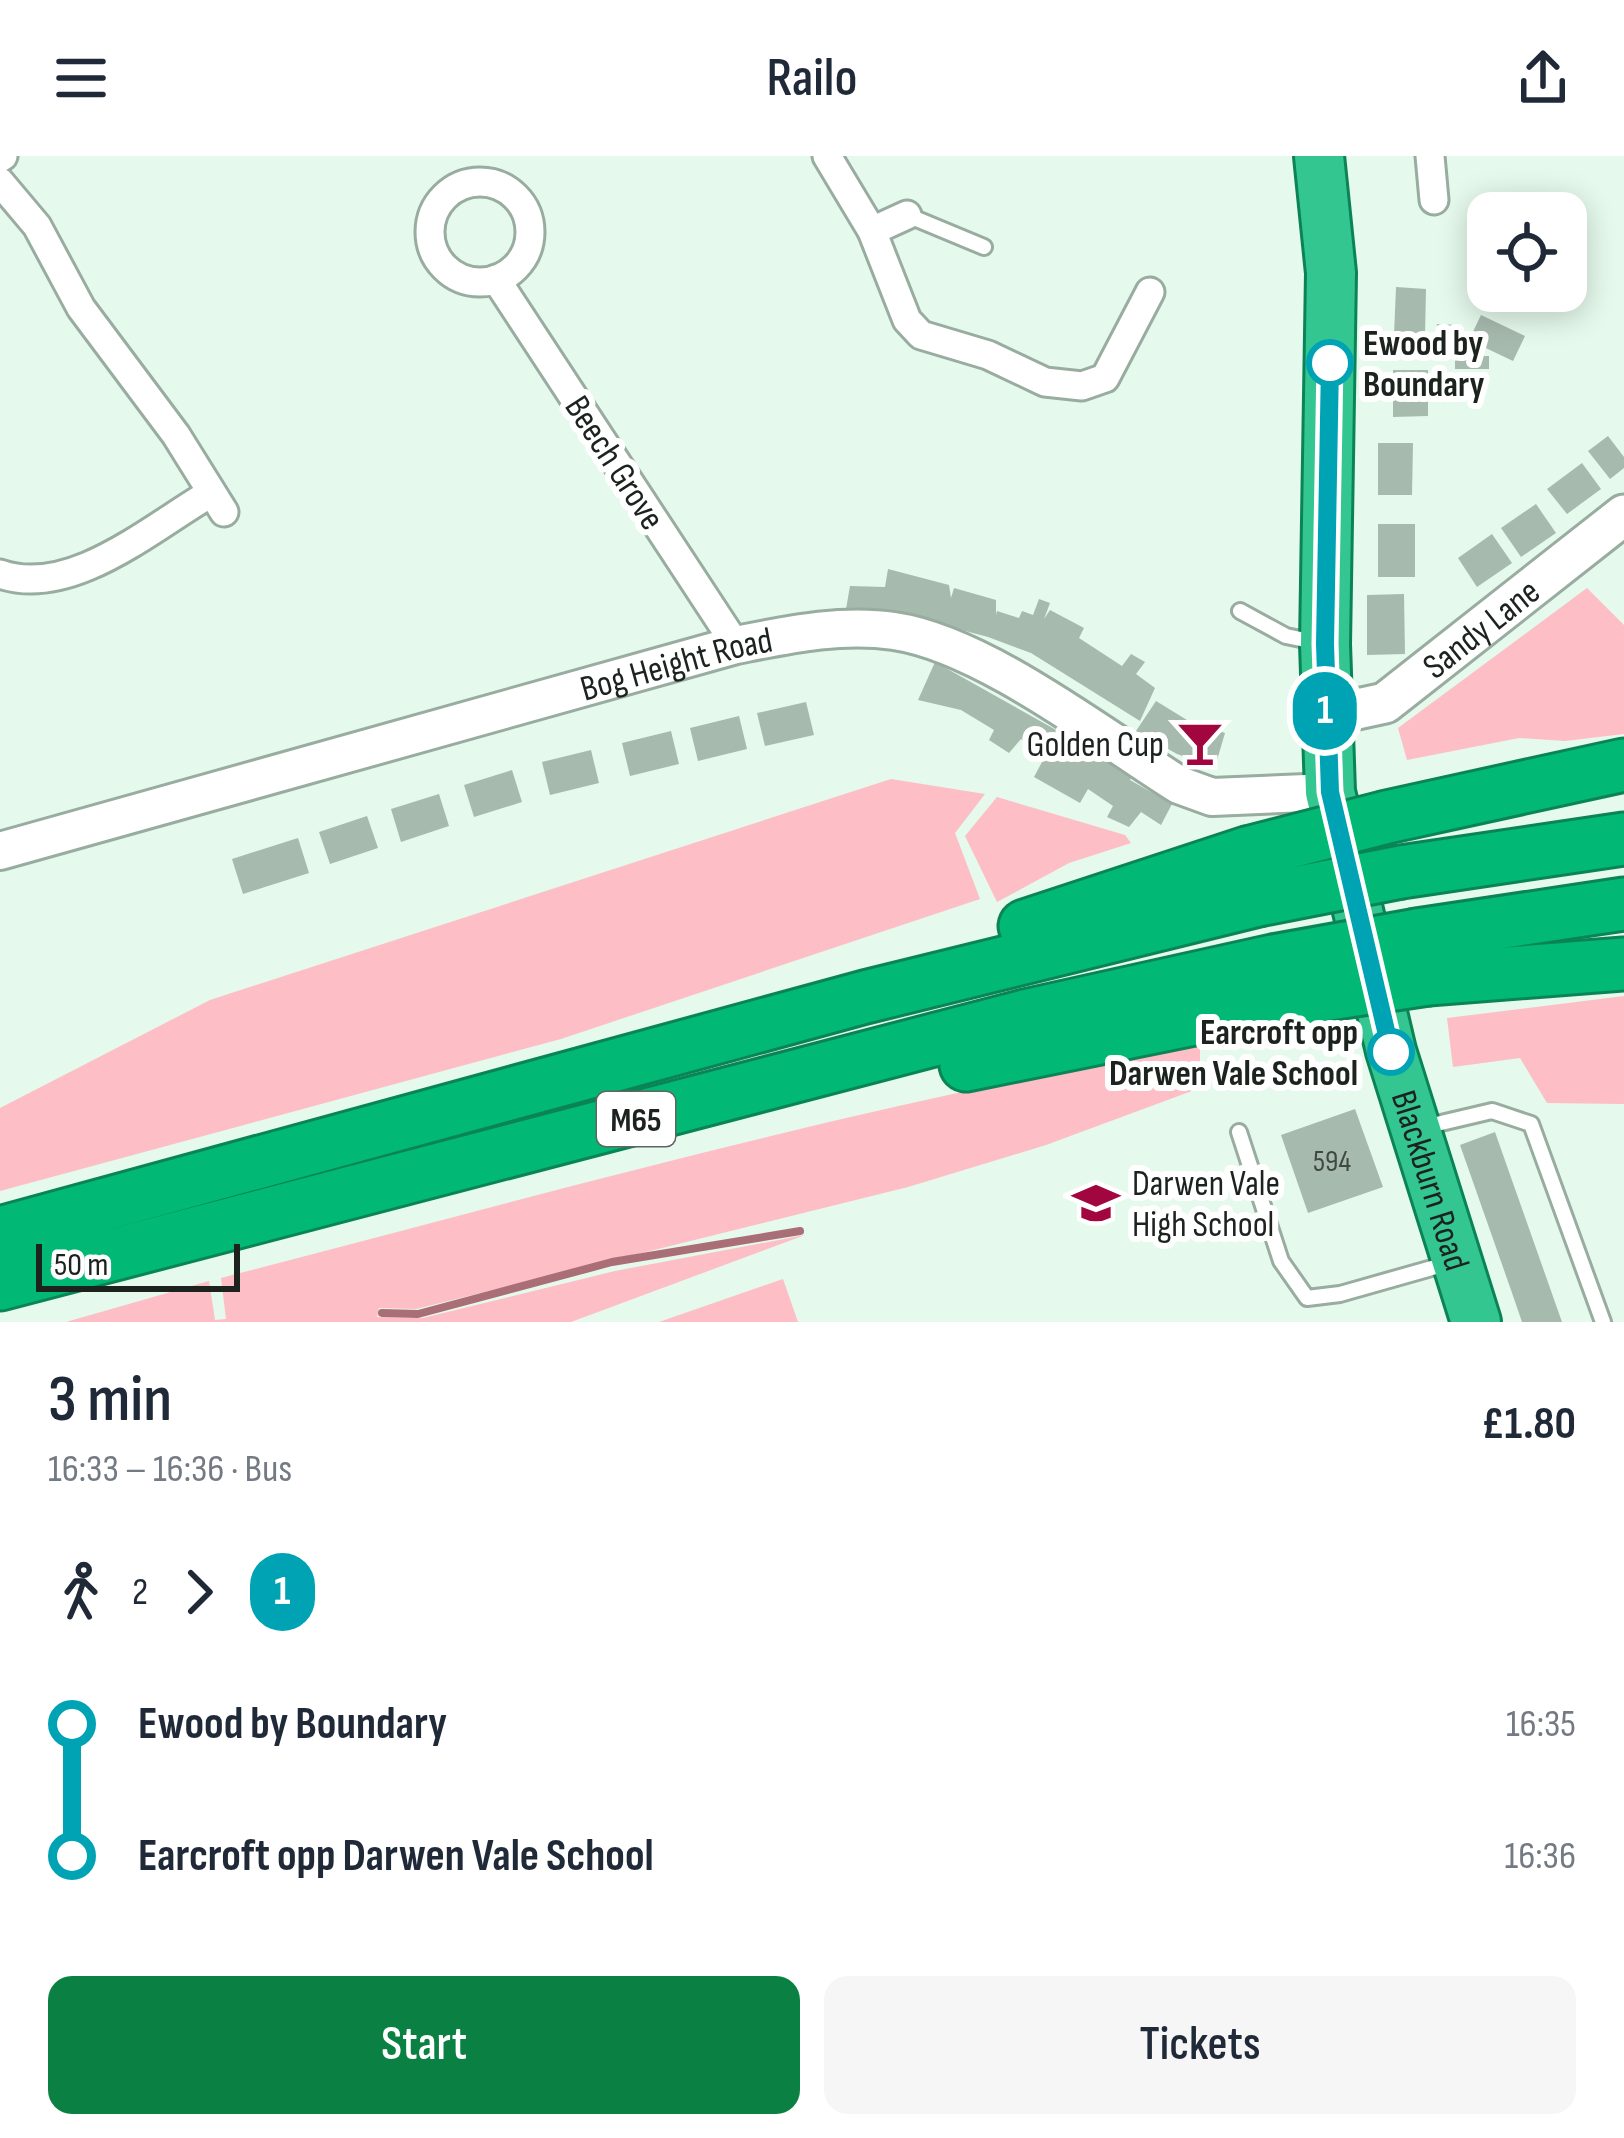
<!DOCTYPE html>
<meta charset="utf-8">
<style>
:root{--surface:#fff;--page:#f6f6f7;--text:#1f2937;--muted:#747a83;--accent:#0b8043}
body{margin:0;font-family:"Sofia Sans Condensed",sans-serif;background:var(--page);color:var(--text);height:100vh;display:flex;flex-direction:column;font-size:45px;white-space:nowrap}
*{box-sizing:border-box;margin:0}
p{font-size:39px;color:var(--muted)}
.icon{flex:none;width:66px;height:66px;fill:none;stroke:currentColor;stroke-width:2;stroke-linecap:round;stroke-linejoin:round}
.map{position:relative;height:1166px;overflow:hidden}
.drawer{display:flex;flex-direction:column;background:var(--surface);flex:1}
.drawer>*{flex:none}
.badge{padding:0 24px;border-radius:39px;font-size:42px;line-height:78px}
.fabs{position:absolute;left:1467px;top:36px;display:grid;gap:24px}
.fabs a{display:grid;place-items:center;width:120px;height:120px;border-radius:24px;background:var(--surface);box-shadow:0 6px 30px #0003;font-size:60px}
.scale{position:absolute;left:36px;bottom:30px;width:204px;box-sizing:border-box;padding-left:12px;border:6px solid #1c231f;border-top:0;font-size:33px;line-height:42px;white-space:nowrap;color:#1c231f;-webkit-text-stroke:9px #fff;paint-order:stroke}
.map>.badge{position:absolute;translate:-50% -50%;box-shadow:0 0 0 6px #fff}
.legs{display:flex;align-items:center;gap:18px;height:132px;padding:0 48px;font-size:39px}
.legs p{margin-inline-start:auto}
.head{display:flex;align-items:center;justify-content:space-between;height:204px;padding:0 48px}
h1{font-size:66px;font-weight:600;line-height:90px}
.primary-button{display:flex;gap:24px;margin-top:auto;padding:24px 48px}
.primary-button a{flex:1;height:138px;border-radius:24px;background:var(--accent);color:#fff;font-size:48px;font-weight:600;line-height:138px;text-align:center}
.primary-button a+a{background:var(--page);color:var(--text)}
ul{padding:0 48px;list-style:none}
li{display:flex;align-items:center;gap:42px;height:132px;font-size:45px}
li i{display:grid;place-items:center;width:18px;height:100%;margin:0 15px;background:currentColor}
li i::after{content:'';width:30px;height:30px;margin:-15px;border:9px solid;border-radius:50%;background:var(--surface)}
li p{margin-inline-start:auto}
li:first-child i{background:linear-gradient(#0000 50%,currentColor 0)}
li:last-child i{background:linear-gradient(currentColor 50%,#0000 0)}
header{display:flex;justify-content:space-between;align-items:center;height:156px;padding:0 48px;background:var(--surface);font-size:54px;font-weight:600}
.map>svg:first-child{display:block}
.green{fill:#fdbec6}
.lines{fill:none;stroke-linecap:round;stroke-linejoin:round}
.stream{stroke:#a96e76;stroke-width:8}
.building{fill:#a7baae}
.service-casing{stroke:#98aca0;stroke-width:20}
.minor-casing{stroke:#98aca0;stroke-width:33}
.tertiary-casing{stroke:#98aca0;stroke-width:42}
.secondary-casing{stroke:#98aca0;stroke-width:45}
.trunk-casing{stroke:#0a8457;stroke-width:54}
.motorway-casing{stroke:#0a8457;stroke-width:57}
.service{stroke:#fff;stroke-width:14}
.minor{stroke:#fff;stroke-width:27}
.tertiary{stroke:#fff;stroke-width:36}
.secondary{stroke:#fff;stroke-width:39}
.trunk{stroke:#34c690;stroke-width:48}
.motorway{stroke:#01b875;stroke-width:51}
.motorway-bridge-casing{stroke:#0a8457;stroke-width:57;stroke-linecap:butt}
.motorway-bridge{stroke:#01b875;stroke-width:51}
.line-1-casing{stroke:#fff;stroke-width:27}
.line-1{stroke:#00a3b4;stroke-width:18}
.stop-1-dot{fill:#fff;stroke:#00a3b4;stroke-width:6}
.labels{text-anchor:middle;stroke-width:12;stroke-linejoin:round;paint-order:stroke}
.number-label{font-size:30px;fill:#3f4943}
.shield{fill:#fff;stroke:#606562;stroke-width:3}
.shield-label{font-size:33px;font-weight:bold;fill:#1c231f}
.stop-label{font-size:36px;font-weight:bold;fill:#1c231f;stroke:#fff;text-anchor:start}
.street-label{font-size:36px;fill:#1c231f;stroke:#fff}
.poi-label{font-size:36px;fill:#1c231f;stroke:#fff;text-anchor:end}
</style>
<header><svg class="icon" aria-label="menu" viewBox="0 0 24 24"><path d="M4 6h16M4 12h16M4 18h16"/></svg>Railo<svg class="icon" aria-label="share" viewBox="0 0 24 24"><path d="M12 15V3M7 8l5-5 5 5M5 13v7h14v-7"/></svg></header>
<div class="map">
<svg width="1624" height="1166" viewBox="0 0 1624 1166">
<rect width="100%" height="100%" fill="#e5f9ec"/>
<g class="green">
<path d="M 1587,432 L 1624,469 L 1624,578 L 1565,585 L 1519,582 L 1407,604 L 1398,572 Z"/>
<path d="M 891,623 L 985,638 L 955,677 L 980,743 L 561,883 L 0,1035 L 0,952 L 210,844 Z"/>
<path d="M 997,641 L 1125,679 L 1131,687 L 1069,707 L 997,746 L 965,680 Z"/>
<path d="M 1624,840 L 1624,948 L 1547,947 L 1520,902 L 1453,911 L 1447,862 Z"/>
<path d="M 1200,890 L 1200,932 L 1046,989 L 908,1031 L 416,1153 L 379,1152 L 377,1161 L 423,1162 L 615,1115 L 805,1079 L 571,1166 L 66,1166 L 209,1125 L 215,1164 L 226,1163 L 221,1122 C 545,1038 869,946 1200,890 Z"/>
<path d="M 783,1123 L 798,1166 L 659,1166 Z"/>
</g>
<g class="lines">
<path class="stream" d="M 382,1157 L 418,1158 L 612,1106 L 800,1075"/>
</g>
<g class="building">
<path d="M 1396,131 L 1426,133 L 1425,180 L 1394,179 Z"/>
<path d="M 1481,159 L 1525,180 L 1513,205 L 1469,184 Z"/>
<path d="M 1437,168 L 1461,169 L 1460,193 L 1436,192 Z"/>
<rect x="1455" y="200" width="34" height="13"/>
<path d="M 1393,214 L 1428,214 L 1428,260 L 1393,261 Z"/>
<path d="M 1608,280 L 1624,301 L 1624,312 L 1610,323 L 1588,295 Z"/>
<path d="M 1378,287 L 1413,287 L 1412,339 L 1378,339 Z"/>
<path d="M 1582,307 L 1601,333 L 1567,358 L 1547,333 Z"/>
<path d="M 1536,348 L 1556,377 L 1521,401 L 1501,372 Z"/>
<rect x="1378" y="368" width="37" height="53"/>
<path d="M 1492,378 L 1512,407 L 1477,431 L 1458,402 Z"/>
<path d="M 888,413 L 949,429 L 951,442 L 954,432 L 996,444 L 996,459 L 997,455 L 1019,462 L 1022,455 L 1033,459 L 1039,443 L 1050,447 L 1044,463 L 1050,454 L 1084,472 L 1079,482 L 1122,510 L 1131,498 L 1145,506 L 1136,518 L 1155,532 L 1140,565 L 1031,497 L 988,481 L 883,453 L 846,453 L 850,430 L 885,431 Z"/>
<path d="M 1404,438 L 1405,498 L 1367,499 L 1367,439 Z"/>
<path d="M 935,506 L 1133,617 L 1130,624 L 1172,648 L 1161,669 L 1141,656 L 1129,671 L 1107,661 L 1113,650 L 1088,633 L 1080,647 L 1034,621 L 1042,606 L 1023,597 L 1027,587 L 1021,583 L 1009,597 L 989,584 L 994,574 L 961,554 L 918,544 Z"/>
<path d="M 1156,545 L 1187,564 L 1225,577 L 1215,611 L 1177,598 L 1136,575 Z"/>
<path d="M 806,546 L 814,579 L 765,590 L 757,557 Z"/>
<path d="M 739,560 L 747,593 L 698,605 L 690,572 Z"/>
<path d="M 671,575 L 679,608 L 630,620 L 622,587 Z"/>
<path d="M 591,594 L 599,627 L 550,639 L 542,606 Z"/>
<path d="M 512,614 L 522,646 L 474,661 L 464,629 Z"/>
<path d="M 439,638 L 449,670 L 401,686 L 391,653 Z"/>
<path d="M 367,660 L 378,692 L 330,708 L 319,676 Z"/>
<path d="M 298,682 L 309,717 L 243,738 L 232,703 Z"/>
<path d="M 1355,953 L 1383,1031 L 1308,1057 L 1281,979 Z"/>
<path d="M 1495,976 L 1508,1013 L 1562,1166 L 1522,1166 L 1511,1134 L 1460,989 Z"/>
</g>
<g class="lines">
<defs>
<g id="service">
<path d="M 907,59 L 984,91"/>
<path d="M 1240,455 L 1286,480 L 1315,486"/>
<path d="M 1424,971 L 1492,955 L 1531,968 L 1603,1166"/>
<path d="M 1239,976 L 1281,1105 L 1307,1142 L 1340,1138 L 1446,1108"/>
</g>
<g id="minor">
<path d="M 827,0 L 872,75 L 907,164 L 921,179 L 988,199 L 1045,226 L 1082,230 L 1105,222 L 1150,136"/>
<path d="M 1430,0 L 1434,44"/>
<path d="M 0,2 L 3,0"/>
<path d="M 0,26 L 37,70 L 81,152 L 176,279 L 224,356"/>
<circle cx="480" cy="76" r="50"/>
<path d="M 872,75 L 907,59"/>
<path d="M 496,123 L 736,489"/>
<path d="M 0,418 C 71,443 152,371 211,337"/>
</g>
<g id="tertiary">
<path id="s1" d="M 0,695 L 736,489 C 787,479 841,467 894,475 C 983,488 1101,580 1179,629 L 1212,641 L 1330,636"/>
</g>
<g id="secondary">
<path id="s2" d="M 1325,560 L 1385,547 L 1624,359"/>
</g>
<g id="trunk">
<path id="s3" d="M 1319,0 L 1331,117 L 1325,488 L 1330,636 L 1391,895 L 1476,1166"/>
</g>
<g id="motorway">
<path d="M 1387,661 L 1624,609"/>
<path d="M 1401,716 L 1624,683"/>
<path d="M 1025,770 L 1247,697"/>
<path d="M 1417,779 L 1624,748"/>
<path d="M 1428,823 L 1624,808"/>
<path d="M 966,909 L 1283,845"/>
<path d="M 0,1077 L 865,841 L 1258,744"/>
<path d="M 0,1128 L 1025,860 L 1273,805"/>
</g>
</defs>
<use href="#service" class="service-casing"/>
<use href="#minor" class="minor-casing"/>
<use href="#tertiary" class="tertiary-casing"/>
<use href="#secondary" class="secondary-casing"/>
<use href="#trunk" class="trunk-casing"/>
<use href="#motorway" class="motorway-casing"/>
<use href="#service" class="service"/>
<use href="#minor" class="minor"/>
<use href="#tertiary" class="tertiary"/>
<use href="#secondary" class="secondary"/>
<use href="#trunk" class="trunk"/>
<use href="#motorway" class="motorway"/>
<defs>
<g id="motorway-bridge">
<path d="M 1247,697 L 1387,661"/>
<path d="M 1258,744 L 1401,716"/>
<path d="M 1273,805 L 1417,779"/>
<path d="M 1283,845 L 1428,823"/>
</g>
</defs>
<use href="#motorway-bridge" class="motorway-bridge-casing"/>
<use href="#motorway-bridge" class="motorway-bridge"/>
</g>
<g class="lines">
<defs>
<path id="line-1" d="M 1330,207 L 1325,488 L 1330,636 L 1391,896"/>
</defs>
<use href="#line-1" class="line-1-casing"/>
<use href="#line-1" class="line-1"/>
</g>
<defs>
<symbol id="bar-bare" viewBox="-9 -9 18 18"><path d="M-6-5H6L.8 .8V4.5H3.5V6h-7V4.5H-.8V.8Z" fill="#a2063f" stroke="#fff" stroke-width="2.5" paint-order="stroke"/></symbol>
<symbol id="school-bare" viewBox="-9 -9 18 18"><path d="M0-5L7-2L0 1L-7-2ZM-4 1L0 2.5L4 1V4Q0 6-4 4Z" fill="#a2063f" stroke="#fff" stroke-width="2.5" paint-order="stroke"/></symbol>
</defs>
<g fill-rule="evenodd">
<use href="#bar-bare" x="1167" y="554" width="66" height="66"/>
<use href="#school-bare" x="1063" y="1014" width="66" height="66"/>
</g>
<g class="stop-1-dot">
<circle cx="1330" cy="207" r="21"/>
<circle cx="1391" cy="896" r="21"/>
</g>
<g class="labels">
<g class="number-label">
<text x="1332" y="1015">594</text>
</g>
<rect class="shield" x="597" y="936" width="78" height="54" rx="9"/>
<g class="shield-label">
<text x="636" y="975">M65</text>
</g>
<g class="stop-label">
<text x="1363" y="199">Ewood by<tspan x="1363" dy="41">Boundary</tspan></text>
<text x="1358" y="888" text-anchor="end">Earcroft opp<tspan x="1358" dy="41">Darwen Vale School</tspan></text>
</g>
<g class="street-label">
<text transform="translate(616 306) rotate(57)" y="13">Beech Grove</text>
<text dy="13" stroke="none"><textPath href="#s2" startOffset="183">Sandy Lane</textPath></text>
<text dy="13" stroke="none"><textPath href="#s1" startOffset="702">Bog Height Road</textPath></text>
<text dy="13" stroke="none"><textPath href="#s3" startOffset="1038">Blackburn Road</textPath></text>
</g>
<g class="poi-label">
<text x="1164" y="600">Golden Cup</text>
<text x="1132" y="1039" text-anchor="start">Darwen Vale<tspan x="1132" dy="41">High School</tspan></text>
</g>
</g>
</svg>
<div class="fabs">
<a><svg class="icon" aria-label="locate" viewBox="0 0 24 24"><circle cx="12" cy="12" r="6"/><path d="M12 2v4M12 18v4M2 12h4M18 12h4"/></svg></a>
</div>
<div class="scale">50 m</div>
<b class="badge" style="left:1325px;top:555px;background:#00a3b4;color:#fff">1</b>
</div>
<section class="drawer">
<div class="head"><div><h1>3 min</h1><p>16:33 – 16:36 · Bus</p></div><b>£1.80</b></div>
<div class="legs"><svg class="icon" aria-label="walk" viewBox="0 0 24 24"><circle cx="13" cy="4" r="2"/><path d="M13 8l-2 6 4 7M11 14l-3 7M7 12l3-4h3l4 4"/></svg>2<svg class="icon" aria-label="forward" viewBox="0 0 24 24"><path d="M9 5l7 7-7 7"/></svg><b class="badge" style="background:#00a3b4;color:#fff">1</b></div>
<ul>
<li><i style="color:#00a3b4"></i><b>Ewood by Boundary</b><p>16:35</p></li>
<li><i style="color:#00a3b4"></i><b>Earcroft opp Darwen Vale School</b><p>16:36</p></li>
</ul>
<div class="primary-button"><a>Start</a><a>Tickets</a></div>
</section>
